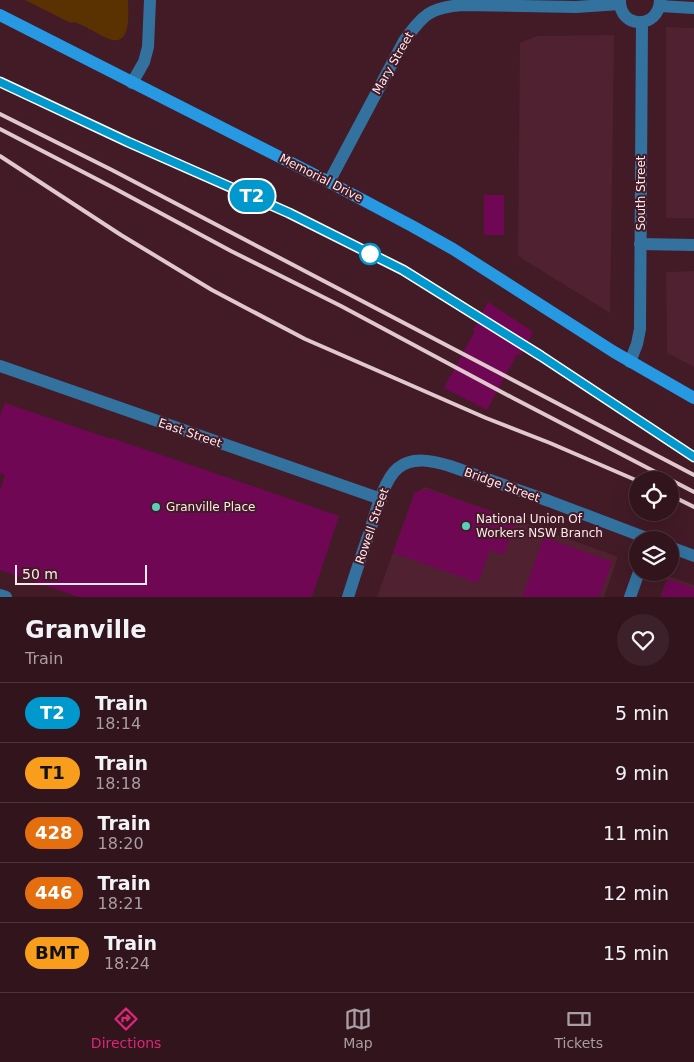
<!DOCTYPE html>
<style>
:root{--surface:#32141d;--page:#3d212a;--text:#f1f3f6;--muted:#a89ea4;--line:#4d333b;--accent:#db2777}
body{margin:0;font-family:"DejaVu Sans",sans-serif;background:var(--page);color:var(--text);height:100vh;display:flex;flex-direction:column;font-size:19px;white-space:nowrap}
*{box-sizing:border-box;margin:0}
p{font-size:16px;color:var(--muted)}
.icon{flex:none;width:28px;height:28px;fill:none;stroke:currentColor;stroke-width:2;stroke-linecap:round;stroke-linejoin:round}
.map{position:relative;height:597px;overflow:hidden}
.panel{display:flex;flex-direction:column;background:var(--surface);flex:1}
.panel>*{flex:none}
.badge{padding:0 10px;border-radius:16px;font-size:18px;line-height:32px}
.controls{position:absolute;left:629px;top:471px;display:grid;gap:10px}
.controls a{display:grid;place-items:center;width:50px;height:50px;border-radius:50%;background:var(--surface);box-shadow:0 5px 20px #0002,0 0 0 1px var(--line);font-size:25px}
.scale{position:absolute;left:15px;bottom:12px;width:132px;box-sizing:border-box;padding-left:5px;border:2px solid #fee8ed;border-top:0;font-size:14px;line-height:18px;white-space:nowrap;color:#fee8ed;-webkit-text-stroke:4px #421b27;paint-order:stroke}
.map>.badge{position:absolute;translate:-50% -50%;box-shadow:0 0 0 2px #fff}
.round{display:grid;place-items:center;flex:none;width:52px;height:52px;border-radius:26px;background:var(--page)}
.head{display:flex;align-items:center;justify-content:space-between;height:85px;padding:0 25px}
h1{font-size:24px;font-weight:600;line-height:38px}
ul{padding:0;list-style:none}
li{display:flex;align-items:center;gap:15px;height:60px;padding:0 25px;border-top:1px solid var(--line)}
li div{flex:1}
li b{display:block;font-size:19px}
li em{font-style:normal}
li .badge{min-width:55px;font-weight:700;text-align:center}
.tabs{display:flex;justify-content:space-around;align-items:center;height:70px;border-top:1px solid var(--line);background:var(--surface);font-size:14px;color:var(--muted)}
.tabs a{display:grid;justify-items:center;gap:2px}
.tabs .current{color:var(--accent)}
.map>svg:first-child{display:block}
.built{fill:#502130}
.green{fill:#5a3202}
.building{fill:#700754}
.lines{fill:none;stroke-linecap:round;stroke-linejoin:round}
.street{stroke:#33729f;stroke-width:12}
.secondary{stroke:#2799e2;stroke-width:12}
.rail{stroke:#e1c8ce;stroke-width:4}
.line-casing{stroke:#fff;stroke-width:11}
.line{stroke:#0098cd;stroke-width:8}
.stop-dot{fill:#fff;stroke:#0098cd;stroke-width:2.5}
.poi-dot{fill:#5acebd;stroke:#421b27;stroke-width:2}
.labels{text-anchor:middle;stroke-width:4;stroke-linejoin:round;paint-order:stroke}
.street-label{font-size:12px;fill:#fee8ed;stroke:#421b27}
.poi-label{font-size:12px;fill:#fee8ed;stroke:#421b27;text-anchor:start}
</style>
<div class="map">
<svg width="694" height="597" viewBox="0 0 694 597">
<rect width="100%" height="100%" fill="#421b27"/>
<g class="built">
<path d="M 666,27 L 694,28 L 694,218 L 666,218 Z"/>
<path d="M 614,35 L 614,48 L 610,313 L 518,256 L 520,43 L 537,36 Z"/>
<path d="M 694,271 L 694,367 L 667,353 L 666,272 Z"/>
<path d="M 425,487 L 618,557 L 604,597 L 377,597 L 414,494 Z"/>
<path d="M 668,576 L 694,585 L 694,597 L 660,597 Z"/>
</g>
<path class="green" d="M 25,0 L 128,0 C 128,11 132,44 112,40 C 105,38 97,33 90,29 L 89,30 L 88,28 L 75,22 L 71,23 Z"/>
<g class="building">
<rect x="484" y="195" width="20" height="40"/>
<path d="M 488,302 L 533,332 L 521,355 L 517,354 L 487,410 L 444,388 L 475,331 L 473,330 Z"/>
<path d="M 5,403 L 111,439 L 111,438 L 238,481 L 339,516 L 312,597 L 79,597 L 0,570 L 0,490 L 5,475 L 0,473 L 0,416 Z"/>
<path d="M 427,489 L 516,520 L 504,555 L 490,550 L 478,583 L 393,553 L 415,492 Z"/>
<path d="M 544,537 L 612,562 L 599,597 L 522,597 Z"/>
<path d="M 668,579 L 694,588 L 694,597 L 661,597 Z"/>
</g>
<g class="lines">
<g class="street">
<path d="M 620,0 C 619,29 659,30 660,0"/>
<path d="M 660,6 L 694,8"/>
<path d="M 132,83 L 144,62 L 148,47 L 150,0"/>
<path d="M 329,182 L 404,41 C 423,15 430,7 463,5 L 576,7 L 620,4"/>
<path d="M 640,244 L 694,245"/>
<path d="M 630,362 L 637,344 L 640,329 L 642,22"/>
<path d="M 0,366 L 381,499"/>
<path d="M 670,547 L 694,556"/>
<path d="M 0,595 L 6,597"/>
<path d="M 348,597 C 355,575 362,553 370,531 C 375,514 384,479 398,468 C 413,456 433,461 450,466 L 549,501 L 652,540"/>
<path d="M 630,597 L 639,572"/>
</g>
<path class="secondary" d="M 0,15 L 329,182 L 412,226 L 453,249 L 614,352 L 694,398"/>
<g class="rail">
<path d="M 0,82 L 128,142 L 289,213 L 403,270 L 550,363 L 598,395 L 694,457"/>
<path d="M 0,114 L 112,170 L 694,475"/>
<path d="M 0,129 L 112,187 L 231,251 L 341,306 L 513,398 L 694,492"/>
<path d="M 0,156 L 121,235 L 212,290 L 305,339 L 383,373 L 486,418 L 550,443 L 638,481"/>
<path d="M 670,495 L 694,507"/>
</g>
</g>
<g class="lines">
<defs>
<path id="line" d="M 0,82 L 128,142 L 289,213 L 403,270 L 541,356 L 694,457"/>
</defs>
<use href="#line" class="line-casing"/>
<use href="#line" class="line"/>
</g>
<circle class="stop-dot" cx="370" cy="254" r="10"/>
<g class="poi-dot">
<circle cx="156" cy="507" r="5"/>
<circle cx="466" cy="526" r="5"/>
</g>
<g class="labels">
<g class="street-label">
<text transform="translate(393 63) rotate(-60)" y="4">Mary Street</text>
<text transform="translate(321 178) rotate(27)" y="4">Memorial Drive</text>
<text transform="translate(641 193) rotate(-90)" y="4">South Street</text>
<text transform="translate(190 433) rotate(19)" y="4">East Street</text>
<text transform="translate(502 485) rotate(20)" y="4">Bridge Street</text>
<text transform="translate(372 526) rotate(-71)" y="4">Rowell Street</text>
</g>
<g class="poi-label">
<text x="166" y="511">Granville Place</text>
<text x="476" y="523">National Union Of<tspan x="476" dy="14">Workers NSW Branch</tspan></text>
</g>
</g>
</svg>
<div class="controls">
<a><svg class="icon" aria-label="locate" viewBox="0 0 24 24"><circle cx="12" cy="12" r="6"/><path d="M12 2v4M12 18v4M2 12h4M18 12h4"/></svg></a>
<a><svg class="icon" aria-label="layers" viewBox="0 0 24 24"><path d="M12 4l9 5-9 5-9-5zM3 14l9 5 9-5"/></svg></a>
</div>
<div class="scale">50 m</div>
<b class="badge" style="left:252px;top:196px;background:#0098cd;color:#fff">T2</b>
</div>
<section class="panel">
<div class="head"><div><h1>Granville</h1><p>Train</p></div><a class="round"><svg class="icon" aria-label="heart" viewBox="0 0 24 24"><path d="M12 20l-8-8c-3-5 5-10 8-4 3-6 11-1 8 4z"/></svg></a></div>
<ul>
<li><span class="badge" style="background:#0098cd;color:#fff">T2</span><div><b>Train</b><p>18:14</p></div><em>5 min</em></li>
<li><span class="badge" style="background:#f99d1c;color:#111">T1</span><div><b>Train</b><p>18:18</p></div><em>9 min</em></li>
<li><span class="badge" style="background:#e56e0f;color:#fff">428</span><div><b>Train</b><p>18:20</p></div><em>11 min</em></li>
<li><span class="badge" style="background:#e56e0f;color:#fff">446</span><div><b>Train</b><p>18:21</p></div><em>12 min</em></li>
<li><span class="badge" style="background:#f99d1c;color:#111">BMT</span><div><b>Train</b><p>18:24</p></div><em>15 min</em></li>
</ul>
</section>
<nav class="tabs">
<a class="current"><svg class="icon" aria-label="directions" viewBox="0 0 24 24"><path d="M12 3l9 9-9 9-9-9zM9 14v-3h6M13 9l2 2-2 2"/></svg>Directions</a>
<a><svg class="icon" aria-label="map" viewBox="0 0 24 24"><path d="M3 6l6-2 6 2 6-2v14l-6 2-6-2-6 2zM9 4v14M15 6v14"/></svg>Map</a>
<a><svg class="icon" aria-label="tickets" viewBox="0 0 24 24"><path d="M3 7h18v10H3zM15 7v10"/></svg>Tickets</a>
</nav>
